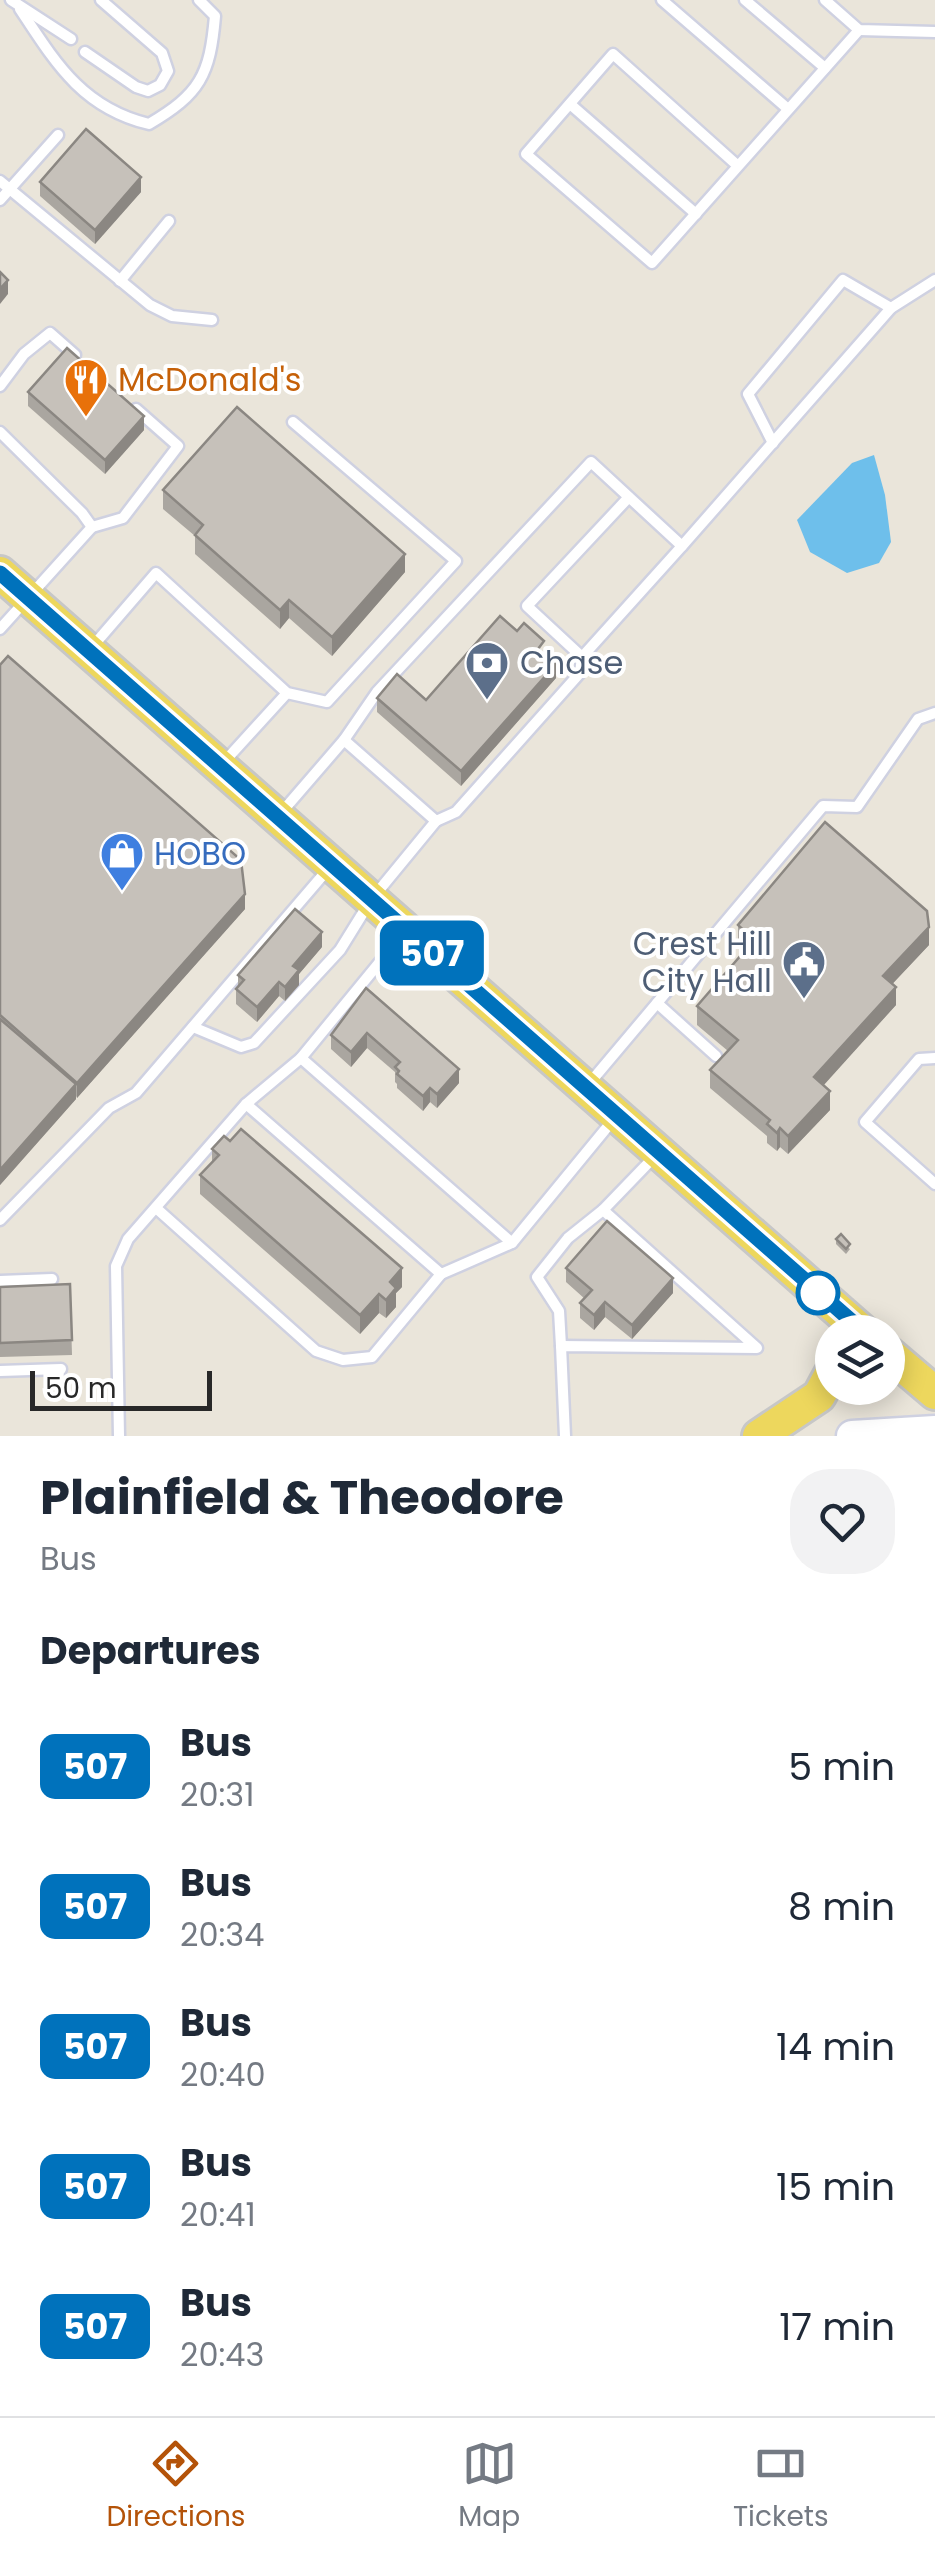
<!DOCTYPE html>
<style>
:root{--surface:#fff;--page:#f2f2f3;--text:#1f2937;--muted:#747a83;--line:#e0e1e3;--accent:#b45309}
body{margin:0;font-family:Poppins,sans-serif;background:var(--page);color:var(--text);height:100vh;display:flex;flex-direction:column;font-size:38px;white-space:nowrap}
*{box-sizing:border-box;margin:0}
p{font-size:32px;color:var(--muted)}
.icon{flex:none;width:55px;height:55px;fill:none;stroke:currentColor;stroke-width:2;stroke-linecap:round;stroke-linejoin:round}
.map{position:relative;height:1436px;overflow:hidden}
.panel{display:flex;flex-direction:column;background:var(--surface);flex:1}
.panel>*{flex:none}
.badge{padding:0 20px;border-radius:15px;font-size:35px;line-height:65px}
.buttons{position:absolute;left:815px;top:1315px;display:grid;gap:20px}
.buttons a{display:grid;place-items:center;width:90px;height:90px;border-radius:50%;background:var(--surface);box-shadow:0 5px 25px #0003;font-size:50px}
.scale{position:absolute;left:30px;bottom:25px;width:182px;box-sizing:border-box;padding-left:10px;border:5px solid #282828;border-top:0;font-size:28px;line-height:35px;white-space:nowrap;color:#282828;-webkit-text-stroke:8px #fff;paint-order:stroke}
.map>.badge{position:absolute;translate:-50% -50%;box-shadow:0 0 0 5px #fff}
h2{padding:0 40px;font-size:38px;line-height:90px}
.round{display:grid;place-items:center;flex:none;width:105px;height:105px;border-radius:40px;background:var(--page)}
.headline{display:flex;align-items:center;justify-content:space-between;height:170px;padding:0 40px}
h1{font-size:48px;font-weight:700;line-height:75px}
ul{padding:0;list-style:none}
li{display:flex;align-items:center;gap:30px;height:140px;padding:0 40px}
li div{flex:1}
li b{display:block;font-size:38px}
li em{font-style:normal}
li .badge{min-width:110px;font-weight:700;text-align:center}
.tabs{display:flex;justify-content:space-around;align-items:center;height:140px;border-top:2px solid var(--line);background:var(--surface);font-size:28px;color:var(--muted)}
.tabs a{display:grid;justify-items:center;gap:5px}
.tabs .active{color:var(--accent)}
.map>svg:first-child{display:block}
.water{fill:#6ebfeb}
.lines{fill:none;stroke-linecap:round;stroke-linejoin:round}
.lane-casing{stroke:#cfd1e1;stroke-width:15}
.secondary-casing{stroke:#cfd1e1;stroke-width:35}
.primary-casing{stroke:#c7c7c7;stroke-width:38}
.lane{stroke:#fff;stroke-width:10}
.secondary{stroke:#fff;stroke-width:30}
.primary{stroke:#edd75d;stroke-width:32}
.wall{fill:#aaa6a0}
.shaded-wall{fill:#8b8782}
.building{fill:#c6c1ba;stroke:#8b8782;stroke-width:2.5}
.line-casing{stroke:#fff;stroke-width:22}
.line{stroke:#0072bc;stroke-width:15}
.stop-dot{fill:#fff;stroke:#0072bc;stroke-width:5}
.labels{text-anchor:middle;stroke-width:8;stroke-linejoin:round;paint-order:stroke}
.food-label{font-size:32px;fill:#c56008;stroke:#fff;text-anchor:start}
.service-label{font-size:32px;fill:#4e5e75;stroke:#fff;text-anchor:start}
.shop-label{font-size:32px;fill:#366cbe;stroke:#fff;text-anchor:start}
</style>
<div class="map">
<svg width="935" height="1436" viewBox="0 0 935 1436">
<rect width="100%" height="100%" fill="#eae5da"/>
<path class="water" d="M 874,455 L 885,495 L 891,542 L 879,563 L 847,573 L 810,552 L 797,520 L 852,463 Z"/>
<g class="lines">
<defs>
<g id="lane">
<path d="M 11,0 L 71,39"/>
<path d="M 662,0 L 788,109"/>
<path d="M 745,0 L 825,68"/>
<path d="M 825,0 L 859,30 L 935,32"/>
<path d="M 20,9 C 55,62 82,108 149,124 C 200,94 210,75 215,16 L 199,0"/>
<path d="M 85,52 L 136,87 L 148,91 L 160,85 L 168,71 L 162,53 L 101,0"/>
<path d="M 570,104 L 696,214"/>
<path d="M 738,166 L 613,54 L 526,154 L 652,263 L 859,30"/>
<path d="M 0,181 L 150,305 L 172,316 L 212,320"/>
<path d="M 0,200 L 58,135"/>
<path d="M 120,281 L 169,221"/>
<path d="M 0,386 L 24,354 L 50,333 L 75,355"/>
<path d="M 0,432 L 82,513 L 92,527 L 0,629"/>
<path d="M 773,443 L 748,394 L 843,280 L 891,308"/>
<path d="M 92,527 L 123,518 L 178,446 L 136,409"/>
<path d="M 682,546 L 891,308 L 935,280"/>
<path d="M 93,646 L 156,573 L 287,693 L 327,702 L 456,561 L 293,422"/>
<path d="M 344,740 L 377,692 L 591,462 L 682,546 L 582,657 L 527,606 L 629,497"/>
<path d="M 224,762 L 287,693"/>
<path d="M 436,821 L 456,812 L 580,673 L 582,657"/>
<path d="M 402,935 L 301,1058 L 512,1243 L 613,1120"/>
<path d="M 657,1003 L 716,1056"/>
<path d="M 193,1027 L 241,1047 L 254,1043 L 340,950 L 371,900 L 436,821 L 344,740 L 281,813"/>
<path d="M 935,1058 L 919,1059 L 865,1122 L 935,1184"/>
<path d="M 588,1085 L 823,806 L 857,807 L 918,719 L 935,713"/>
<path d="M 156,1208 L 316,1351 L 343,1360 L 372,1357 L 441,1274 L 246,1104"/>
<path d="M 0,1220 L 109,1108 L 136,1093 L 329,868"/>
<path d="M 441,1274 L 512,1243"/>
<path d="M 0,1281 L 52,1279"/>
<path d="M 561,1346 L 559,1311 L 537,1277 L 568,1238 L 603,1210"/>
<path d="M 0,1371 L 61,1369"/>
<path d="M 119,1436 L 116,1266 L 128,1239 L 246,1104 L 301,1058"/>
<path d="M 565,1436 L 561,1346 L 757,1348 L 603,1210 L 656,1155"/>
</g>
<path id="secondary" d="M 852,1436 L 935,1431"/>
<g id="primary">
<path d="M 0,573 L 863,1332"/>
<path d="M 888,1353 L 935,1393"/>
<path d="M 759,1436 L 819,1396 L 832,1372"/>
</g>
</defs>
<use href="#lane" class="lane-casing"/>
<use href="#secondary" class="secondary-casing"/>
<use href="#primary" class="primary-casing"/>
<use href="#lane" class="lane"/>
<use href="#secondary" class="secondary"/>
<use href="#primary" class="primary"/>
</g>
<g class="wall">
<path d="M 40,182 L 141,192 L 95,244 L 40,196 Z"/>
<path d="M 28,392 L 144,430 L 105,474 L 28,406 Z"/>
<path d="M 163,490 L 405,572 L 332,656 L 289,618 L 280,629 L 195,554 L 195,536 L 163,509 Z"/>
<path d="M 544,654 L 556,678 L 461,786 L 377,712 L 377,698 L 426,700 Z"/>
<path d="M 0,665 L 245,909 L 77,1098 L 76,1096 L 76,1099 L 0,1185 Z"/>
<path d="M 738,925 L 929,945 L 892,984 L 896,1005 L 823,1085 L 830,1110 L 788,1154 L 780,1147 L 777,1151 L 767,1143 L 767,1136 L 710,1088 L 710,1070 L 728,1051 L 697,1025 L 697,1006 L 745,950 L 738,944 Z"/>
<path d="M 322,947 L 299,974 L 299,985 L 285,1001 L 279,996 L 257,1022 L 236,1004 L 236,989 L 238,986 L 238,975 Z"/>
<path d="M 366,988 L 459,1083 L 437,1108 L 430,1102 L 423,1111 L 397,1088 L 397,1084 L 395,1082 L 395,1072 L 367,1048 L 351,1067 L 331,1049 L 331,1035 Z"/>
<path d="M 212,1149 L 402,1287 L 396,1293 L 396,1307 L 386,1318 L 379,1313 L 360,1334 L 200,1194 L 200,1175 L 212,1162 Z"/>
<path d="M 836,1239 L 850,1249 L 846,1254 L 836,1244 Z"/>
<path d="M 566,1268 L 673,1293 L 632,1339 L 605,1317 L 594,1330 L 580,1318 L 580,1303 L 585,1299 L 566,1282 Z"/>
<path d="M 70,1284 L 72,1355 L 0,1357 L 0,1287 Z"/>
</g>
<g class="shaded-wall">
<path d="M 141,177 L 141,192 L 95,244 L 95,230 Z"/>
<path d="M 8,280 L 8,294 L 0,304 L 0,289 Z"/>
<path d="M 144,416 L 144,430 L 105,474 L 105,460 Z"/>
<path d="M 405,554 L 405,572 L 332,656 L 332,637 Z"/>
<path d="M 289,600 L 289,618 L 280,629 L 280,610 Z"/>
<path d="M 556,664 L 556,678 L 461,786 L 461,771 Z"/>
<path d="M 245,894 L 245,909 L 77,1098 L 77,1083 Z"/>
<path d="M 929,927 L 929,945 L 883,994 L 883,976 Z"/>
<path d="M 322,932 L 322,947 L 299,974 L 299,985 L 285,1001 L 285,987 L 293,966 Z"/>
<path d="M 279,982 L 279,996 L 257,1022 L 257,1007 Z"/>
<path d="M 896,987 L 896,1005 L 814,1096 L 814,1077 Z"/>
<path d="M 367,1033 L 367,1048 L 351,1067 L 351,1052 Z"/>
<path d="M 459,1069 L 459,1083 L 437,1108 L 437,1094 Z"/>
<path d="M 76,1084 L 76,1099 L 0,1185 L 0,1170 Z"/>
<path d="M 430,1088 L 430,1102 L 423,1111 L 423,1096 Z"/>
<path d="M 830,1091 L 830,1110 L 788,1154 L 788,1136 Z"/>
<path d="M 780,1128 L 780,1147 L 777,1151 L 777,1133 Z"/>
<path d="M 402,1268 L 402,1287 L 396,1293 L 396,1307 L 386,1318 L 386,1300 L 390,1282 Z"/>
<path d="M 673,1278 L 673,1293 L 632,1339 L 632,1325 Z"/>
<path d="M 379,1294 L 379,1313 L 360,1334 L 360,1315 Z"/>
<path d="M 605,1302 L 605,1317 L 594,1330 L 594,1315 Z"/>
</g>
<g class="building">
<path d="M 86,129 L 141,177 L 95,230 L 40,182 Z"/>
<path d="M 0,272 L 8,280 L 0,289 Z"/>
<path d="M 67,348 L 144,416 L 105,460 L 28,392 Z"/>
<path d="M 237,407 L 405,554 L 332,637 L 289,600 L 280,610 L 195,535 L 203,525 L 163,490 Z"/>
<path d="M 500,616 L 517,631 L 524,623 L 544,641 L 538,649 L 556,664 L 461,771 L 377,698 L 397,674 L 426,700 Z"/>
<path d="M 8,656 L 241,860 L 245,894 L 77,1083 L 0,1015 L 0,665 Z"/>
<path d="M 825,822 L 927,911 L 929,927 L 883,976 L 896,987 L 814,1077 L 830,1091 L 788,1136 L 780,1128 L 777,1133 L 767,1124 L 770,1120 L 710,1070 L 738,1040 L 697,1006 L 754,940 L 738,925 Z"/>
<path d="M 295,909 L 322,932 L 293,966 L 299,970 L 285,987 L 279,982 L 257,1007 L 236,989 L 244,980 L 238,975 Z"/>
<path d="M 366,988 L 459,1069 L 437,1094 L 430,1088 L 423,1096 L 397,1074 L 399,1071 L 395,1067 L 400,1062 L 367,1033 L 351,1052 L 331,1035 Z"/>
<path d="M 0,1019 L 76,1084 L 0,1170 Z"/>
<path d="M 241,1129 L 402,1268 L 390,1282 L 396,1288 L 386,1300 L 379,1294 L 360,1315 L 200,1175 L 219,1155 L 212,1149 L 224,1136 L 230,1141 Z"/>
<path d="M 607,1221 L 673,1278 L 632,1325 L 605,1302 L 594,1315 L 580,1303 L 592,1290 L 566,1268 Z"/>
<path d="M 841,1234 L 850,1244 L 846,1249 L 836,1239 Z"/>
<path d="M 70,1284 L 72,1340 L 0,1343 L 0,1287 Z"/>
</g>
<g class="lines">
<defs>
<path id="line" d="M 0,573 L 864,1332"/>
</defs>
<use href="#line" class="line-casing"/>
<use href="#line" class="line"/>
</g>
<defs>
<symbol id="restaurant-pin" viewBox="-11 -11 22 30"><path d="M0 17L-7.5 6A9.5 9.5 0 1 1 7.5 6Z" fill="#e8710a" stroke="#fff"/><path d="M-5-6h1v4h1v-4h1v4h1v-4h1v5L-1.5 .5V6h-2V.5L-5-1ZM5-6V6H3V1.5H1.5Q1.5-4 5-6Z" fill="#fff"/></symbol>
<symbol id="bank-pin" viewBox="-11 -11 22 30"><path d="M0 17L-7.5 6A9.5 9.5 0 1 1 7.5 6Z" fill="#5c6f8a" stroke="#fff"/><path d="M-6-4H6V4H-6ZM0-2.3a2.3 2.3 0 1 0 0 4.6a2.3 2.3 0 1 0 0-4.6Z" fill="#fff"/></symbol>
<symbol id="shop-pin" viewBox="-11 -11 22 30"><path d="M0 17L-7.5 6A9.5 9.5 0 1 1 7.5 6Z" fill="#3f7fe0" stroke="#fff"/><path d="M-5-2.5h2.3a2.7 3.5 0 0 1 5.4 0H5L5.5 6h-11ZM-1.5-2.5h3a1.5 2.3 0 0 0-3 0Z" fill="#fff"/></symbol>
<symbol id="civic-pin" viewBox="-11 -11 22 30"><path d="M0 17L-7.5 6A9.5 9.5 0 1 1 7.5 6Z" fill="#5c6f8a" stroke="#fff"/><path d="M-.6-6.5H3V-4.5H.6V-3L4-1V1h2V6H-6V1h2V-1L-.6-3ZM-1.2 2.5V6h2.4V2.5Z" fill="#fff"/></symbol>
</defs>
<g fill-rule="evenodd">
<use href="#restaurant-pin" x="61" y="355" width="50" height="68"/>
<use href="#bank-pin" x="462" y="638" width="50" height="68"/>
<use href="#shop-pin" x="97" y="829" width="50" height="68"/>
<use href="#civic-pin" x="779" y="937" width="50" height="68"/>
</g>
<circle class="stop-dot" cx="818" cy="1293" r="20"/>
<g class="labels">
<g class="food-label">
<text x="118" y="391">McDonald's</text>
</g>
<g class="service-label">
<text x="520" y="674">Chase</text>
<text x="772" y="955" text-anchor="end">Crest Hill<tspan x="772" dy="37">City Hall</tspan></text>
</g>
<g class="shop-label">
<text x="154" y="865">HOBO</text>
</g>
</g>
</svg>
<div class="buttons">
<a><svg class="icon" aria-label="layers" viewBox="0 0 24 24"><path d="M12 4l9 5-9 5-9-5zM3 14l9 5 9-5"/></svg></a>
</div>
<div class="scale">50 m</div>
<b class="badge" style="left:432px;top:953px;background:#0072bc;color:#fff">507</b>
</div>
<section class="panel">
<div class="headline"><div><h1>Plainfield &amp; Theodore</h1><p>Bus</p></div><a class="round"><svg class="icon" aria-label="heart" viewBox="0 0 24 24"><path d="M12 20l-8-8c-3-5 5-10 8-4 3-6 11-1 8 4z"/></svg></a></div>
<h2>Departures</h2>
<ul>
<li><span class="badge" style="background:#0072bc;color:#fff">507</span><div><b>Bus</b><p>20:31</p></div><em>5 min</em></li>
<li><span class="badge" style="background:#0072bc;color:#fff">507</span><div><b>Bus</b><p>20:34</p></div><em>8 min</em></li>
<li><span class="badge" style="background:#0072bc;color:#fff">507</span><div><b>Bus</b><p>20:40</p></div><em>14 min</em></li>
<li><span class="badge" style="background:#0072bc;color:#fff">507</span><div><b>Bus</b><p>20:41</p></div><em>15 min</em></li>
<li><span class="badge" style="background:#0072bc;color:#fff">507</span><div><b>Bus</b><p>20:43</p></div><em>17 min</em></li>
</ul>
</section>
<nav class="tabs">
<a class="active"><svg class="icon" aria-label="directions" viewBox="0 0 24 24"><path d="M12 3l9 9-9 9-9-9zM9 14v-3h6M13 9l2 2-2 2"/></svg>Directions</a>
<a><svg class="icon" aria-label="map" viewBox="0 0 24 24"><path d="M3 6l6-2 6 2 6-2v14l-6 2-6-2-6 2zM9 4v14M15 6v14"/></svg>Map</a>
<a><svg class="icon" aria-label="tickets" viewBox="0 0 24 24"><path d="M3 7h18v10H3zM15 7v10"/></svg>Tickets</a>
</nav>
